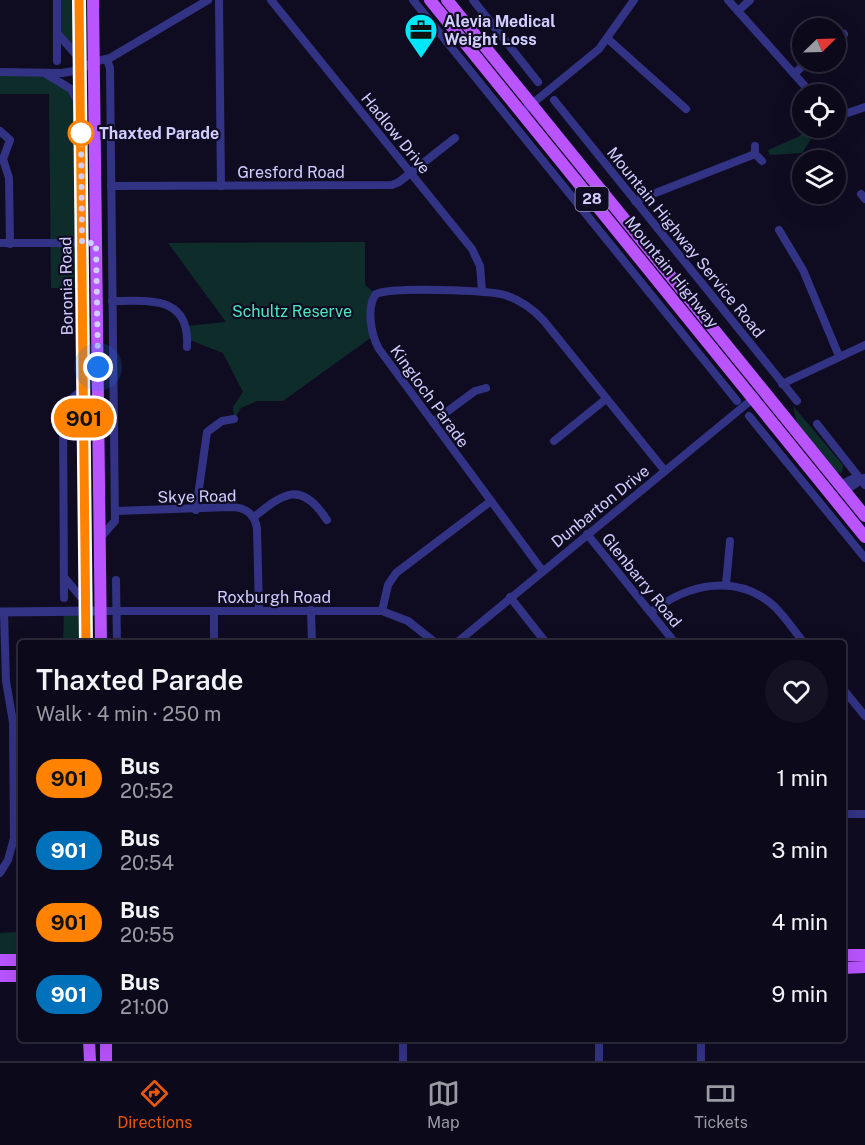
<!DOCTYPE html>
<meta charset="utf-8">
<style>
:root{--surface:#0b091a;--page:#141223;--text:#f1f3f6;--muted:#9a9aa2;--line:#2b2a39;--accent:#ea580c}
body{margin:0;font-family:"Public Sans",sans-serif;background:var(--page);color:var(--text);height:100vh;display:flex;flex-direction:column;font-size:22px;white-space:nowrap}
*{box-sizing:border-box;margin:0}
p{font-size:20px;color:var(--muted)}
.icon{flex:none;width:33px;height:33px;fill:none;stroke:currentColor;stroke-width:2;stroke-linecap:round;stroke-linejoin:round}
.map{position:relative;flex:1;overflow:hidden}
.panel{position:absolute;left:18px;top:640px;width:828px;height:402px;display:flex;flex-direction:column;background:var(--surface);border-radius:6px;box-shadow:0 6px 24px #0002,0 0 0 2px var(--line)}
.panel>*{flex:none}
.badge{padding:0 12px;border-radius:20px;font-size:21px;line-height:39px}
.needle{width:39px;rotate:67deg}
.controls{position:absolute;left:792px;top:18px;display:grid;gap:12px}
.controls a{display:grid;place-items:center;width:54px;height:54px;border-radius:50%;background:var(--surface);box-shadow:0 6px 24px #0002,0 0 0 2px var(--line);font-size:30px}
.you{position:absolute;width:30px;height:30px;margin:-15px;border:4px solid #fff;border-radius:50%;background:#1a73e8;box-shadow:0 0 0 9px #1a73e833}
.map>.badge{position:absolute;translate:-50% -50%;box-shadow:0 0 0 3px #fff}
.round{display:grid;place-items:center;flex:none;width:63px;height:63px;border-radius:32px;background:var(--page)}
.summary{display:flex;align-items:center;justify-content:space-between;height:102px;padding:0 18px}
h1{font-size:28px;font-weight:600;line-height:45px}
ul{padding:0;list-style:none}
li{display:flex;align-items:center;gap:18px;height:72px;padding:0 18px}
li div{flex:1}
li b{display:block;font-size:22px}
li em{font-style:normal}
li .badge{min-width:66px;font-weight:700;text-align:center}
.menu{display:flex;justify-content:space-around;align-items:center;height:84px;border-top:2px solid var(--line);background:var(--surface);font-size:16px;color:var(--muted)}
.menu a{display:grid;justify-items:center;gap:3px}
.menu .active{color:var(--accent)}
.map>svg:first-child{display:block}
.green{fill:#0e2d2a}
.lines{fill:none;stroke-linecap:round;stroke-linejoin:round}
.minor{stroke:#333385;stroke-width:8}
.tertiary{stroke:#333385;stroke-width:9}
.primary{stroke:#b954ff;stroke-width:12}
.line-casing{stroke:#fff;stroke-width:14}
.line{stroke:#ff8200;stroke-width:9}
.walk{stroke:#d1cdff;stroke-width:6;stroke-dasharray:0 10.8}
.stop-dot{fill:#fff;stroke:#ff8200;stroke-width:3}
.labels{text-anchor:middle;stroke-width:4.5;stroke-linejoin:round;paint-order:stroke}
.shield{fill:#0f0c22;stroke:#9793bd;stroke-width:1.5}
.shield-label{font-size:15px;font-weight:bold;fill:#d1cdff}
.poi-label{font-size:16px;font-weight:bold;fill:#d1cdff;stroke:#0f0c22;text-anchor:start}
.stop-label{font-size:16px;font-weight:bold;fill:#d1cdff;stroke:#0f0c22;text-anchor:start}
.street-label{font-size:16px;fill:#d1cdff;stroke:#0f0c22}
.park-label{font-size:16px;fill:#4fe8bd;stroke:#0f0c22}
</style>
<div class="map">
<svg width="865" height="1061" viewBox="0 0 865 1061">
<rect width="100%" height="100%" fill="#0f0c22"/>
<g class="green">
<path d="M 57,0 L 79,0 L 80,59 L 57,33 Z"/>
<path d="M 0,72 L 46,74 L 75,93 L 82,288 L 51,288 L 49,94 L 0,94 Z"/>
<path d="M 810,128 L 818,128 L 802,153 L 770,155 L 768,150 L 798,137 Z"/>
<path d="M 365,242 L 365,285 L 376,294 L 373,298 L 373,336 L 283,401 L 257,401 L 241,408 L 234,419 L 233,407 L 243,392 L 223,353 L 187,339 L 186,326 L 226,322 L 168,243 Z"/>
<path d="M 793,406 L 843,465 L 842,473 L 835,471 L 797,423 Z"/>
<path d="M 64,611 L 86,611 L 86,643 L 63,644 Z"/>
<path d="M 21,932 L 21,960 L 0,960 L 0,933 Z"/>
</g>
<g class="lines">
<g class="minor">
<path d="M 57,0 L 57,61"/>
<path d="M 219,0 L 221,186"/>
<path d="M 271,0 L 472,249 L 480,266 L 482,291"/>
<path d="M 413,0 L 737,401"/>
<path d="M 473,0 L 538,82"/>
<path d="M 728,0 L 812,94"/>
<path d="M 738,11 L 750,0"/>
<path d="M 57,33 L 79,58"/>
<path d="M 836,38 L 844,34"/>
<path d="M 608,39 L 686,109"/>
<path d="M 0,72 L 62,73 L 80,70 L 93,62 L 110,58 L 208,0"/>
<path d="M 46,74 L 71,89 L 77,100"/>
<path d="M 794,74 L 807,62"/>
<path d="M 554,100 L 797,401"/>
<path d="M 522,112 L 599,49 L 634,0"/>
<path d="M 836,117 L 865,107"/>
<path d="M 0,131 L 10,140 L 3,159 L 9,178 L 10,244"/>
<path d="M 755,146 L 755,154 L 762,161"/>
<path d="M 111,186 L 392,185 L 399,182 L 455,138"/>
<path d="M 861,194 L 865,199"/>
<path d="M 635,201 L 755,154"/>
<path d="M 779,230 L 803,270 L 839,356"/>
<path d="M 0,243 L 96,243"/>
<path d="M 112,301 C 150,301 190,295 187,347"/>
<path d="M 782,384 L 865,345"/>
<path d="M 749,416 L 865,558"/>
<path d="M 433,422 L 475,391 L 486,388"/>
<path d="M 817,424 L 865,485"/>
<path d="M 554,441 L 606,399"/>
<path d="M 840,485 L 852,479 L 860,479"/>
<path d="M 845,491 L 864,478"/>
<path d="M 196,510 L 207,432 L 222,421 L 234,419"/>
<path d="M 115,511 L 230,507 C 245,507 254,513 257,528 L 259,610"/>
<path d="M 254,517 C 284,493 301,480 327,520"/>
<path d="M 587,534 L 676,644"/>
<path d="M 100,538 L 115,521 L 110,68 L 107,60"/>
<path d="M 542,570 L 379,349 C 371,335 366,307 376,294 C 392,287 487,290 505,295 C 520,300 533,309 544,321 L 665,471"/>
<path d="M 64,577 L 85,602"/>
<path d="M 116,580 L 117,644"/>
<path d="M 726,585 L 730,541"/>
<path d="M 510,597 L 547,644"/>
<path d="M 64,598 L 63,406 L 83,389"/>
<path d="M 311,610 L 312,644"/>
<path d="M 100,611 L 382,611 L 408,621 L 437,644"/>
<path d="M 214,611 L 214,644"/>
<path d="M 382,611 L 388,585 L 396,573 L 491,501"/>
<path d="M 651,612 C 688,584 737,572 775,607 C 786,618 795,632 805,644"/>
<path d="M 455,644 L 755,397"/>
<path d="M 843,689 L 865,716"/>
<path d="M 843,814 L 865,814"/>
<path d="M 0,873 L 8,860 L 14,838 L 13,722 L 6,681 L 4,612"/>
<path d="M 403,1040 L 403,1061"/>
<path d="M 599,1040 L 599,1061"/>
<path d="M 701,1040 L 701,1061"/>
</g>
<path class="tertiary" d="M 0,612 L 100,611"/>
<g class="primary">
<path d="M 79,0 L 86,644"/>
<path d="M 93,0 L 101,644"/>
<path d="M 430,0 L 865,537"/>
<path d="M 447,0 L 865,516"/>
<path d="M 843,955 L 865,955"/>
<path d="M 0,960 L 21,960"/>
<path d="M 843,968 L 865,967"/>
<path d="M 0,976 L 21,976"/>
<path d="M 89,1040 L 90,1061"/>
<path d="M 106,1040 L 106,1061"/>
</g>
</g>
<g class="lines">
<defs>
<path id="line" d="M 79,0 L 86,644"/>
</defs>
<use href="#line" class="line-casing"/>
<use href="#line" class="line"/>
<path class="walk" d="M 81,133 L 82,243 L 96,243 L 98,367"/>
</g>
<defs>
<symbol id="office-pin" viewBox="-11 -11 22 30"><path d="M0 17L-7.5 6A9.5 9.5 0 1 1 7.5 6Z" fill="#00e8f8" stroke="#0f0c22"/><path d="M-6-3h4V-5.5h4V-3h4V5H-6ZM-1-4.5V-3h2v-1.5ZM-6 0V1H6V0Z" fill="#111"/></symbol>
</defs>
<g fill-rule="evenodd">
<use href="#office-pin" x="402" y="11" width="38" height="52"/>
</g>
<circle class="stop-dot" cx="81" cy="133" r="12"/>
<g class="labels">
<rect class="shield" x="575.5" y="187" width="33" height="24" rx="4.5"/>
<g class="shield-label">
<text x="592" y="204">28</text>
</g>
<g class="poi-label">
<text x="444" y="27">Alevia Medical<tspan x="444" dy="18">Weight Loss</tspan></text>
</g>
<g class="stop-label">
<text x="99" y="139">Thaxted Parade</text>
</g>
<g class="street-label">
<text transform="translate(396 133) rotate(51)" y="6">Hadlow Drive</text>
<text x="291" y="178">Gresford Road</text>
<text transform="translate(686 242) rotate(51)" y="6">Mountain Highway Service Road</text>
<text transform="translate(672 272) rotate(51)" y="6">Mountain Highway</text>
<text transform="translate(66 286) rotate(-91)" y="6">Boronia Road</text>
<text transform="translate(430 396) rotate(54)" y="6">Kingloch Parade</text>
<text transform="translate(197 496) rotate(-1)" y="6">Skye Road</text>
<text transform="translate(600 506) rotate(-39)" y="6">Dunbarton Drive</text>
<text transform="translate(642 580) rotate(51)" y="6">Glenbarry Road</text>
<text x="274" y="603">Roxburgh Road</text>
</g>
<g class="park-label">
<text x="292" y="317">Schultz Reserve</text>
</g>
</g>
</svg>
<div class="controls">
<a><svg class="needle" viewBox="-14 -14 28 28"><path d="M0-13l5 13h-10z" fill="#e53935"/><path d="M0 13l5-13h-10z" fill="#9a9aa2"/></svg></a>
<a><svg class="icon" aria-label="locate" viewBox="0 0 24 24"><circle cx="12" cy="12" r="6"/><path d="M12 2v4M12 18v4M2 12h4M18 12h4"/></svg></a>
<a><svg class="icon" aria-label="layers" viewBox="0 0 24 24"><path d="M12 4l9 5-9 5-9-5zM3 14l9 5 9-5"/></svg></a>
</div>
<div class="you" style="left:98px;top:367px"></div>
<b class="badge" style="left:84px;top:418px;background:#ff8200;color:#111">901</b>
<section class="panel">
<div class="summary"><div><h1>Thaxted Parade</h1><p>Walk · 4 min · 250 m</p></div><a class="round"><svg class="icon" aria-label="heart" viewBox="0 0 24 24"><path d="M12 20l-8-8c-3-5 5-10 8-4 3-6 11-1 8 4z"/></svg></a></div>
<ul>
<li><span class="badge" style="background:#ff8200;color:#111">901</span><div><b>Bus</b><p>20:52</p></div><em>1 min</em></li>
<li><span class="badge" style="background:#0072bc;color:#fff">901</span><div><b>Bus</b><p>20:54</p></div><em>3 min</em></li>
<li><span class="badge" style="background:#ff8200;color:#111">901</span><div><b>Bus</b><p>20:55</p></div><em>4 min</em></li>
<li><span class="badge" style="background:#0072bc;color:#fff">901</span><div><b>Bus</b><p>21:00</p></div><em>9 min</em></li>
</ul>
</section>
</div>
<nav class="menu">
<a class="active"><svg class="icon" aria-label="directions" viewBox="0 0 24 24"><path d="M12 3l9 9-9 9-9-9zM9 14v-3h6M13 9l2 2-2 2"/></svg>Directions</a>
<a><svg class="icon" aria-label="map" viewBox="0 0 24 24"><path d="M3 6l6-2 6 2 6-2v14l-6 2-6-2-6 2zM9 4v14M15 6v14"/></svg>Map</a>
<a><svg class="icon" aria-label="tickets" viewBox="0 0 24 24"><path d="M3 7h18v10H3zM15 7v10"/></svg>Tickets</a>
</nav>
